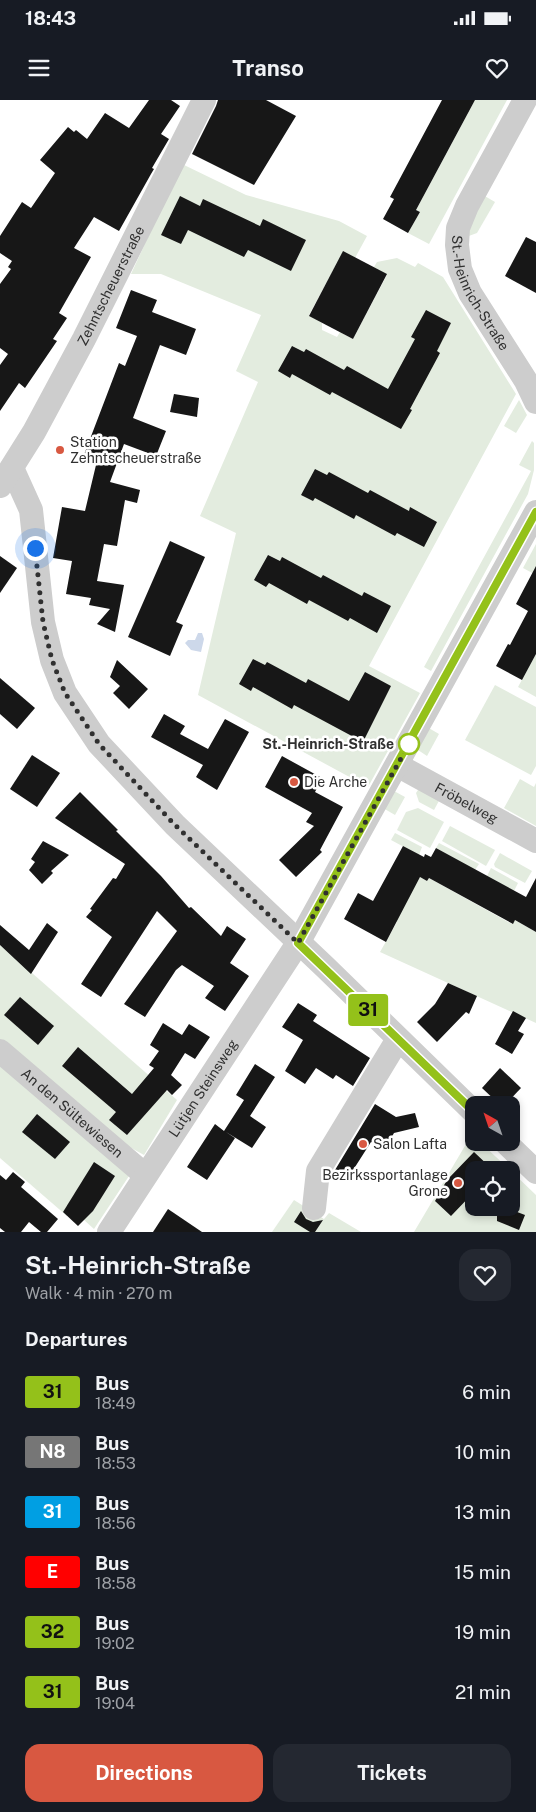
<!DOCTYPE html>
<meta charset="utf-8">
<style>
:root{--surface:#171b24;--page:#242831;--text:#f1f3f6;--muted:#9ea1a6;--accent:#d85841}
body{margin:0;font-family:"Public Sans",sans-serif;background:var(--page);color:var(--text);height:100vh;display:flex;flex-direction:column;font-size:19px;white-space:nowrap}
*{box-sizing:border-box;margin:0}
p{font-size:16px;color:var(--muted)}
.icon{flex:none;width:28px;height:28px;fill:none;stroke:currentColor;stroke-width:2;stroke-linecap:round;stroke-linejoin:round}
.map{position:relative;height:1132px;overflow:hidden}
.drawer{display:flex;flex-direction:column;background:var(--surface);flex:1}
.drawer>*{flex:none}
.badge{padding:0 10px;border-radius:4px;font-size:18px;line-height:32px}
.needle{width:32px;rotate:320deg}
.controls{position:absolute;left:465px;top:996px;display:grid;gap:10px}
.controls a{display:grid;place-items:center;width:55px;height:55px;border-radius:10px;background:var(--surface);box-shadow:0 2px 8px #0003;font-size:25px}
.you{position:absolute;width:25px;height:25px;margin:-12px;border:4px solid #fff;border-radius:50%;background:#1a73e8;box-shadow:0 0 0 8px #1a73e833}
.map>.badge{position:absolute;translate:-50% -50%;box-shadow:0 0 0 2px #fff}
h2{padding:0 25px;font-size:19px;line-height:45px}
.round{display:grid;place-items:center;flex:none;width:52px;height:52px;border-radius:15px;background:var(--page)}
.head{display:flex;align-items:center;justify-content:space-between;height:85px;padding:0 25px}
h1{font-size:24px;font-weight:700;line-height:38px}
.cta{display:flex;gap:10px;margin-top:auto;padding:10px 25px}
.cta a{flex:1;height:58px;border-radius:15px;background:var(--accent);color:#fff;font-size:20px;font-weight:700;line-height:58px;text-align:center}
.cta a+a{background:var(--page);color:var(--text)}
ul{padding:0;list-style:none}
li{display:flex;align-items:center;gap:15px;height:60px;padding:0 25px}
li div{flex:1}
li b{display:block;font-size:19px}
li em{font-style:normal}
li .badge{min-width:55px;font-weight:700;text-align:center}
.status{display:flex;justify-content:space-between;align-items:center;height:35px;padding:0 25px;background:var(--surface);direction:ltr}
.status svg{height:14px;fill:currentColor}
header{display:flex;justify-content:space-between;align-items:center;height:65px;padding:0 25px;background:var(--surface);font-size:22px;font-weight:700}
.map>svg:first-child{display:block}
.green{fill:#e3ecdf}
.water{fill:#cdd8ea}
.building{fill:#171717}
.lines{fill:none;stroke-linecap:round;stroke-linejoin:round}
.minor{stroke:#cdcdcd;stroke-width:24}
.line-casing{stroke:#fff;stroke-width:11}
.line{stroke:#94c11a;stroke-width:8}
.walk{stroke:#303030;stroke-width:5;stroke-dasharray:0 9}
.poi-dot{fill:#d85841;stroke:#fff;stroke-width:2}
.stop-dot{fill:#fff;stroke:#94c11a;stroke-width:2.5}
.labels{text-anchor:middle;stroke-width:5;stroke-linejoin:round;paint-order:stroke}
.street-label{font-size:14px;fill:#303030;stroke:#fff}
.poi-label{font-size:14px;fill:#303030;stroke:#fff;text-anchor:start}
.stop-label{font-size:14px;font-weight:bold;fill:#303030;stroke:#fff;text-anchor:end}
</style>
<div class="status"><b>18:43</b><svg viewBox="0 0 49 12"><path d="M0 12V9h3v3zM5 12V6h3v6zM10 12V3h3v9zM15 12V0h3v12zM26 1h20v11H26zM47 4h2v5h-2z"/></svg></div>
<header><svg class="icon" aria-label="menu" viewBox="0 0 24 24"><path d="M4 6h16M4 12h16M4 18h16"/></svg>Transo<svg class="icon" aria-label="heart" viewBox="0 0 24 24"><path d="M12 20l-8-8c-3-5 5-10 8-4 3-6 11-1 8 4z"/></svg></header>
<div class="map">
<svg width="536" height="1132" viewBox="0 0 536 1132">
<rect width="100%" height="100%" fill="#fff"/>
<g class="green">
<path d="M 475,0 L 507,0 L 429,144 L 408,133 L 420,112 L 416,110 Z"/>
<path d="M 182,64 L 246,95 L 339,121 L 367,136 L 355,158 L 343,152 L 309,215 L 322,223 L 322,230 L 337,237 L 340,232 L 353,239 L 387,175 L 374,167 L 377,162 L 397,158 L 415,167 L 418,163 L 443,177 L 516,294 L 369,566 L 420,593 L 368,687 L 198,595 L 236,433 L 200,416 L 258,282 L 236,271 L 261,215 L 161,174 L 131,174 Z"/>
<path d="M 483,95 L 495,102 L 477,133 L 466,137 Z"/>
<path d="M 519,300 L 527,315 L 516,333 L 504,326 Z"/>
<path d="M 532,341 L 534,343 L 534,370 L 528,394 L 431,571 L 424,567 L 531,371 L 519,365 Z"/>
<path d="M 536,444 L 536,475 L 523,468 Z"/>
<path d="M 536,554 L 536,597 L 518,587 Z"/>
<path d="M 495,585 L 536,607 L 536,666 L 531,675 L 465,640 Z"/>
<path d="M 427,627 L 439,634 L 427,656 L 418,650 Z"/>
<path d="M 520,679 L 534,687 L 536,683 L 536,726 L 504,708 Z"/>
<path d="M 420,687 L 440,699 L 434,710 L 419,702 L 416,693 Z"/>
<path d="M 394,691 L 405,697 L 395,715 L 383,708 Z"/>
<path d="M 418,708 L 444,722 L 430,748 L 397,730 L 406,712 Z"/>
<path d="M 450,726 L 495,750 L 486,766 L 442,741 Z"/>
<path d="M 395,733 L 422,747 L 419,755 L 391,740 Z"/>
<path d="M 439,743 L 479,764 L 475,770 L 436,748 Z"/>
<path d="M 500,753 L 532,771 L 525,783 L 495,767 L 494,764 Z"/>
<path d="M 491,768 L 518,783 L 514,791 L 487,776 Z"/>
<path d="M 420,777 L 427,781 L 429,778 L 512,824 L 515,820 L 536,832 L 536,923 L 380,852 L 397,822 L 392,819 Z"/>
<path d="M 0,845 L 177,1000 L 144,1055 L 115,1039 L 0,939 Z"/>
<path d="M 0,964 L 129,1076 L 94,1129 L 73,1110 L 67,1116 L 0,1058 Z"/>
<path d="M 472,1034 L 474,1035 L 474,1042 L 481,1043 L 510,1070 L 474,1070 L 474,1108 L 511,1108 L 511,1071 L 536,1095 L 536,1132 L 414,1132 Z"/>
<path d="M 294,1100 L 324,1119 L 329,1113 L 361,1132 L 272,1132 Z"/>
</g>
<path class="water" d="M 198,533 L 202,533 L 204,539 L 201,552 L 191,550 L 185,543 L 188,540 L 195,540 Z"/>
<g class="building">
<path d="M 149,0 L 171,0 L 180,6 L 161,34 L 169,39 L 152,68 L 154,69 L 151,74 L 119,131 L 94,117 L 74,148 L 91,157 L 59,213 L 67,218 L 53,239 L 57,241 L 25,288 L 19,283 L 0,311 L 0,265 L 8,254 L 0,248 L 0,184 L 11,169 L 8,167 L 12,161 L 0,153 L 0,136 L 22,102 L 31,108 L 55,73 L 40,60 L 68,27 L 74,32 L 76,30 L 87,39 L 105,13 L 129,28 Z"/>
<path d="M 218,0 L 266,0 L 296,16 L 254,85 L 192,54 L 216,6 Z"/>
<path d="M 442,0 L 475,0 L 416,110 L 420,112 L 408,133 L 383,119 L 394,99 L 390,97 Z"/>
<path d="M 180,96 L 200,106 L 203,99 L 260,126 L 263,119 L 306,140 L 291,171 L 248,150 L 244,157 L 188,130 L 181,144 L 161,135 Z"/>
<path d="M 526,137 L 536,142 L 536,193 L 505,176 Z"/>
<path d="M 343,151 L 387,174 L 353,239 L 309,216 Z"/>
<path d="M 131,190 L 157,200 L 152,212 L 196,229 L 186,255 L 160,245 L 133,318 L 166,331 L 156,356 L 124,344 L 110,382 L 140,390 L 137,403 L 125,400 L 117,446 L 104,444 L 97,481 L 124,485 L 115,532 L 97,524 L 110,509 L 89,505 L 91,498 L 66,494 L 72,461 L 53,458 L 62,407 L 85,411 L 96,365 L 82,360 L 119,263 L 125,266 L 137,236 L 116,228 Z"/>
<path d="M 426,210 L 451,223 L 437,251 L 440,253 L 410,309 L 412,310 L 401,329 L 332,292 L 330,295 L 292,274 L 290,278 L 278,271 L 292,246 L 304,252 L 306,249 L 344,270 L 347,266 L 388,289 L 415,239 L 411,237 Z"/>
<path d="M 174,294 L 199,298 L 197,317 L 170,312 Z"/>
<path d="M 315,369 L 327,375 L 329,372 L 368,393 L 370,390 L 409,411 L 410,407 L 437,422 L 424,447 L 397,433 L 395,436 L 356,415 L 354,419 L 315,398 L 313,401 L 301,395 Z"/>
<path d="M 170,441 L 205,457 L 176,522 L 183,525 L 170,556 L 128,537 Z"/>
<path d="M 268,455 L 280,461 L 282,457 L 321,478 L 323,475 L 362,496 L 364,492 L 391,506 L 377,533 L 350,518 L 348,521 L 309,500 L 307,504 L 269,483 L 266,487 L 254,480 Z"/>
<path d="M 0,456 L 17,468 L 0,493 Z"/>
<path d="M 536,466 L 536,554 L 522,580 L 496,566 L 508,544 L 510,545 L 528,511 L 516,504 Z"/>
<path d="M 253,559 L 265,565 L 267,562 L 306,583 L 308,579 L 349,601 L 365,572 L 391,586 L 363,642 L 294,605 L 292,609 L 253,587 L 251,591 L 239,584 Z"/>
<path d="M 117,560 L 148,589 L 129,609 L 113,593 L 120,586 L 110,577 Z"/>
<path d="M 0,578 L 35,608 L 17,629 L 0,614 Z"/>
<path d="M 164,614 L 185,626 L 180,634 L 208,649 L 225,619 L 249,632 L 217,690 L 196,677 L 203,665 L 151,637 Z"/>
<path d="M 32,655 L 60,673 L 37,707 L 10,689 Z"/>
<path d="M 282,656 L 322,678 L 315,692 L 343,707 L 320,750 L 322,752 L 296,777 L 279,760 L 314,726 L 306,722 L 312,713 L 265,687 Z"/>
<path d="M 80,692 L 118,730 L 116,731 L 161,776 L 189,808 L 191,807 L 221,836 L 227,826 L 246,839 L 230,863 L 249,876 L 225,911 L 205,898 L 214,886 L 182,865 L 176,870 L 145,917 L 124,904 L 177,831 L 157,811 L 101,897 L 81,884 L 112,837 L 86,817 L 92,810 L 90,809 L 113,778 L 116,779 L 125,764 L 55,718 Z"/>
<path d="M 43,741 L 69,755 L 51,771 L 53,773 L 42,784 L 29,770 L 35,762 L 31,759 Z"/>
<path d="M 403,746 L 424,757 L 425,754 L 431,757 L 436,748 L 526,797 L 536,778 L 536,832 L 515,820 L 513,824 L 429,778 L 427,781 L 420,777 L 386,842 L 344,819 L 358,793 L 373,801 Z"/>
<path d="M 47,823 L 58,832 L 31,874 L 0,845 L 0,825 L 29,850 Z"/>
<path d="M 448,883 L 477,896 L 469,914 L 466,912 L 437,942 L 417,922 L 435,904 Z"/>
<path d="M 20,897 L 54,926 L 38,945 L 4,915 Z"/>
<path d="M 298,903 L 317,915 L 313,921 L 370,958 L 353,986 L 336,975 L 333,979 L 316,968 L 305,984 L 285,971 L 303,940 L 282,927 Z"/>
<path d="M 513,911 L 526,918 L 518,931 L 524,934 L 512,954 L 495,944 Z"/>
<path d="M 163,923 L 182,935 L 189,924 L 210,937 L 195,959 L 185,953 L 171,975 L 182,985 L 172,995 L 167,990 L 127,1035 L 109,1020 L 116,1012 L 62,966 L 78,947 L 132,994 L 154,968 L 149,965 L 159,951 L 150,945 Z"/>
<path d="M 255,964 L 275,977 L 250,1016 L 266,1027 L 252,1048 L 226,1032 L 235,1038 L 207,1080 L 187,1067 L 215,1024 L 224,1031 L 244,1000 L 236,995 Z"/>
<path d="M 500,968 L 521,988 L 505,1005 L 500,1005 L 482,988 Z"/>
<path d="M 375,1004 L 396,1017 L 415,1013 L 419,1027 L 394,1033 L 386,1047 L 371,1042 L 348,1078 L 335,1070 Z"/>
<path d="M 37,1014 L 70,1042 L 55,1059 L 22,1032 Z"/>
<path d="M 474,1052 L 493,1070 L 474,1070 L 474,1092 L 451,1116 L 435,1101 L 447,1080 Z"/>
<path d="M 94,1062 L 115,1076 L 93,1111 L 78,1126 L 63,1112 Z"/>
<path d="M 13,1072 L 25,1082 L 21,1087 L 58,1119 L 47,1132 L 41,1132 L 29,1122 L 21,1132 L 5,1132 L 0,1128 L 0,1075 L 6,1080 Z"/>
<path d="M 500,1108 L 507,1108 L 525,1115 L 519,1130 L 497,1121 L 497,1115 Z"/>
<path d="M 168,1109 L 202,1132 L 153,1132 Z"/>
<path d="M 301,1111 L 306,1119 L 313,1122 L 323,1120 L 315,1132 L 310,1132 L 294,1122 Z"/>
</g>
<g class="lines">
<g class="minor">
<path id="s1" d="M 525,0 L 467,106 L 458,128 L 457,145 L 460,169 L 470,193 L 526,281 L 536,302"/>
<path d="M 12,368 L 31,410 L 43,522 L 52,560 L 65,593 L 99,644 L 175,725 L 325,867 L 474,1012"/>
<path id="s2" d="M 0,386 L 34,332 L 84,239 L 204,0"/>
<path id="s3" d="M 397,665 L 536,741"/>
<path id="s4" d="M 0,951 L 145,1075"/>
<path d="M 505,1042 L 536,1072"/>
<path d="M 314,1108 L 318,1071 L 398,939"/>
<path id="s5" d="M 109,1132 L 298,843 L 536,412"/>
</g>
</g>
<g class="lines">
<defs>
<path id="line" d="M 474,1012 L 298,843 L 536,412"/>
</defs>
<use href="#line" class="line-casing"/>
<use href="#line" class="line"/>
<path class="walk" d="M 35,448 L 43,522 L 52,560 L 65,593 L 99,644 L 175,725 L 298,843 L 409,644"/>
</g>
<g class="poi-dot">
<circle cx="60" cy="350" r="5"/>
<circle cx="294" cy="682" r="5"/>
<circle cx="363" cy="1044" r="5"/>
<circle cx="458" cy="1083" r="5"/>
</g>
<circle class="stop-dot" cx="409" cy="644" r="10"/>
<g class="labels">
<g class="street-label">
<text dy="5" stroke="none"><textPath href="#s2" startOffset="229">Zehntscheuerstraße</textPath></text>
<text dy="5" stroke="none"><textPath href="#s1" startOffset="215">St.-Heinrich-Straße</textPath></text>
<text dy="5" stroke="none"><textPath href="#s3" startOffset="79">Fröbelweg</textPath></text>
<text dy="5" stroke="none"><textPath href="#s5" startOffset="172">Lütjen Steinsweg</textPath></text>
<text dy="5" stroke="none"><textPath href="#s4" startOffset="95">An den Sültewiesen</textPath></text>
</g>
<g class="poi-label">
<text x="70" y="347">Station<tspan x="70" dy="16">Zehntscheuerstraße</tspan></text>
<text x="304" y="687">Die Arche</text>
<text x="373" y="1049">Salon Lafta</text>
<text x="448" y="1080" text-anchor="end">Bezirkssportanlage<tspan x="448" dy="16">Grone</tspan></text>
</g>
<g class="stop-label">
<text x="394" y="649">St.-Heinrich-Straße</text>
</g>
</g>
</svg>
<div class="controls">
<a><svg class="needle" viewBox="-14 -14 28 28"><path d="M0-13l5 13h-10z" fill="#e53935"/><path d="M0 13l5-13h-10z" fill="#9ea1a6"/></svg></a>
<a><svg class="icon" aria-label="locate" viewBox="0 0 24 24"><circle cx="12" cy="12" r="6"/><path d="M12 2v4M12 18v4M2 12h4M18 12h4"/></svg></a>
</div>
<div class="you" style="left:35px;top:448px"></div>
<b class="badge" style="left:368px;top:910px;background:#94c11a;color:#111">31</b>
</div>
<section class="drawer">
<div class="head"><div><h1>St.-Heinrich-Straße</h1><p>Walk · 4 min · 270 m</p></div><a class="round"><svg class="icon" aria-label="heart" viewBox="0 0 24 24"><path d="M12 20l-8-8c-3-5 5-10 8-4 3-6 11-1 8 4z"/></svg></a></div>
<h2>Departures</h2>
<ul>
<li><span class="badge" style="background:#94c11a;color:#111">31</span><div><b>Bus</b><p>18:49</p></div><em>6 min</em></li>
<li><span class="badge" style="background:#767676;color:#fff">N8</span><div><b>Bus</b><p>18:53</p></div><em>10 min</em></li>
<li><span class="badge" style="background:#009fe3;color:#fff">31</span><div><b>Bus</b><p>18:56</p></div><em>13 min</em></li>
<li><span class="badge" style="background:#f00;color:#fff">E</span><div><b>Bus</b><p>18:58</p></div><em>15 min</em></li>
<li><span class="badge" style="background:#94c11a;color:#111">32</span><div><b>Bus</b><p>19:02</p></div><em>19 min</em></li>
<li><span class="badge" style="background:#94c11a;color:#111">31</span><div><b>Bus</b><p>19:04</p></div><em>21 min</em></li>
</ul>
<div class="cta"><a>Directions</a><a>Tickets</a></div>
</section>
